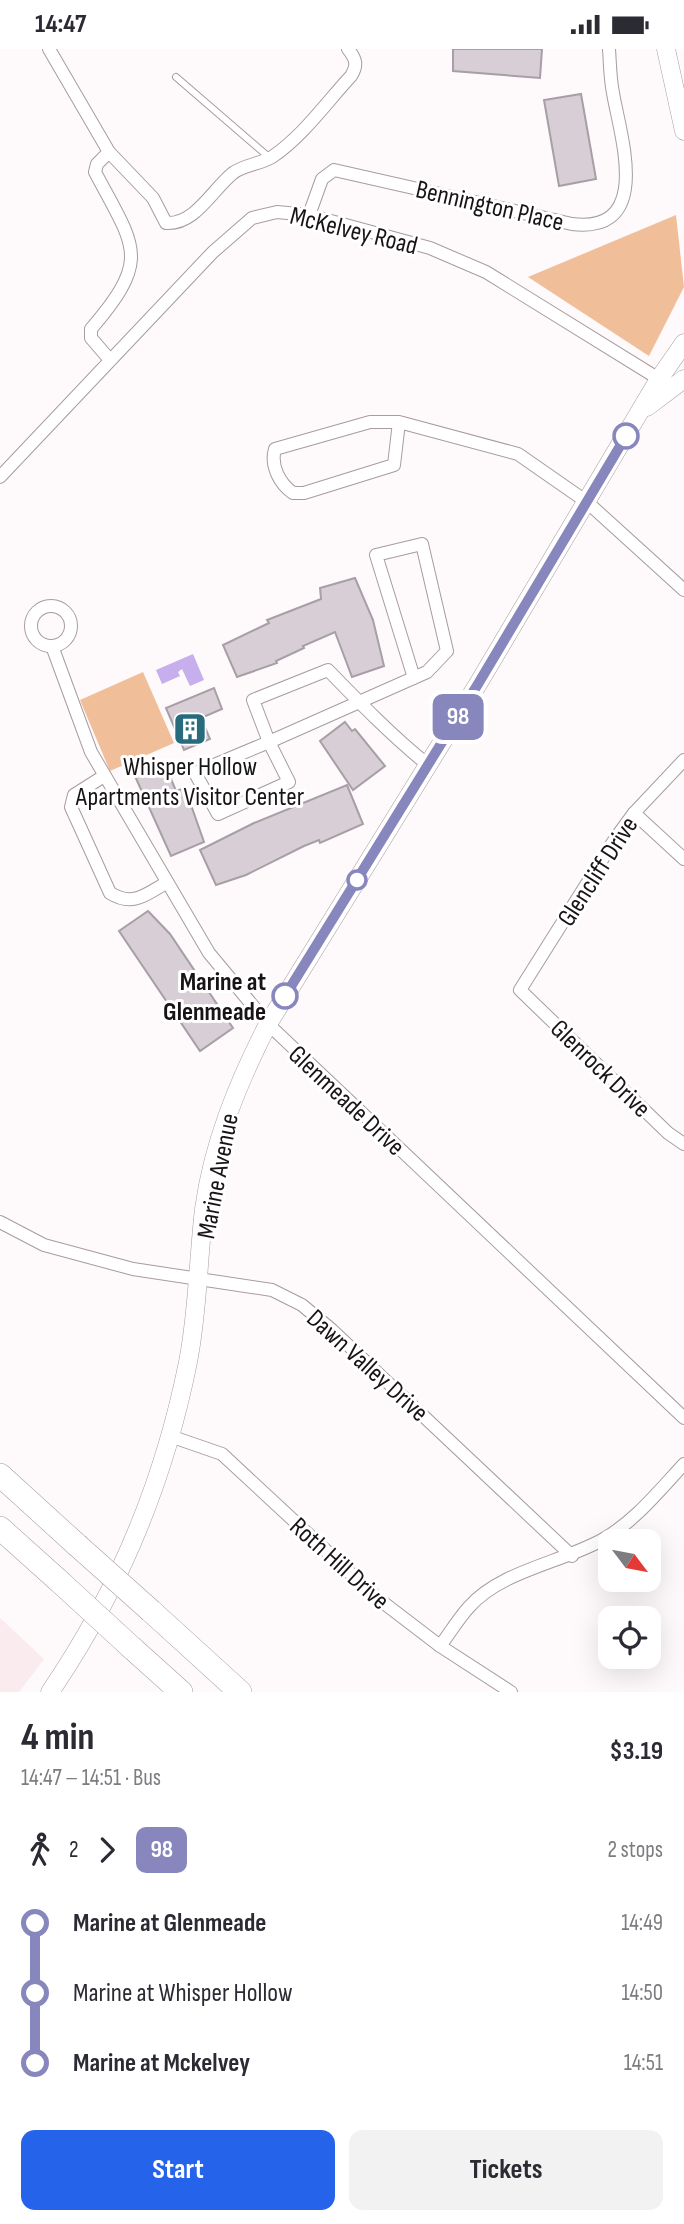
<!DOCTYPE html>
<meta charset="utf-8">
<style>
:root{--surface:#fff;--page:#f2f2f3;--text:#2b2b33;--muted:#7c7c81;--accent:#2563eb}
body{margin:0;font-family:"Sofia Sans Condensed",sans-serif;background:var(--page);color:var(--text);height:100vh;display:flex;flex-direction:column;font-size:26px;white-space:nowrap}
*{box-sizing:border-box;margin:0}
p{font-size:23px;color:var(--muted)}
.icon{flex:none;width:38px;height:38px;fill:none;stroke:currentColor;stroke-width:2;stroke-linecap:round;stroke-linejoin:round}
.map{position:relative;height:1643px;overflow:hidden}
.sheet{display:flex;flex-direction:column;background:var(--surface);flex:1}
.sheet>*{flex:none}
.badge{padding:0 14px;border-radius:10px;font-size:24px;line-height:46px}
.needle{width:46px;rotate:122deg}
.tools{position:absolute;left:598px;top:1480px;display:grid;gap:14px}
.tools a{display:grid;place-items:center;width:63px;height:63px;border-radius:14px;background:var(--surface);box-shadow:0 7px 28px #0002;font-size:35px}
.map>.badge{position:absolute;translate:-50% -50%;box-shadow:0 0 0 4px #fff}
.legs{display:flex;align-items:center;gap:10px;height:77px;padding:0 21px;font-size:23px}
.legs p{margin-inline-start:auto}
.summary{display:flex;align-items:center;justify-content:space-between;height:119px;padding:0 21px}
h1{font-size:38px;font-weight:700;line-height:52px}
.button{display:flex;gap:14px;margin-top:auto;padding:14px 21px}
.button a{flex:1;height:80px;border-radius:14px;background:var(--accent);color:#fff;font-size:28px;font-weight:700;line-height:80px;text-align:center}
.button a+a{background:var(--page);color:var(--text)}
ul{padding:0 21px;list-style:none}
li{display:flex;align-items:center;gap:24px;height:70px;font-size:26px}
li i{display:grid;place-items:center;width:10px;height:100%;margin:0 9px;background:currentColor}
li i::after{content:'';width:18px;height:18px;margin:-9px;border:5px solid;border-radius:50%;background:var(--surface)}
li p{margin-inline-start:auto}
li:first-child i{background:linear-gradient(#0000 50%,currentColor 0)}
li:last-child i{background:linear-gradient(currentColor 50%,#0000 0)}
.status{display:flex;justify-content:space-between;align-items:center;height:49px;padding:0 35px;background:var(--surface);direction:ltr}
.status svg{height:19px;fill:currentColor}
.map>svg:first-child{display:block}
.built{fill:#faebef}
.green{fill:#f1be9a}
.water{fill:#c7aeed}
.building{fill:#d7cfd5;stroke:#a79fa5;stroke-width:2}
.lines{fill:none;stroke-linecap:round;stroke-linejoin:round}
.lane-casing{stroke:#a79c9f;stroke-width:8}
.street-casing{stroke:#a79c9f;stroke-width:14}
.secondary-casing{stroke:#a79c9f;stroke-width:19}
.highway-casing{stroke:#a79c9f;stroke-width:24}
.lane{stroke:#fff;stroke-width:6}
.street{stroke:#fff;stroke-width:12}
.secondary{stroke:#fff;stroke-width:18}
.highway{stroke:#fff;stroke-width:23}
.highway-bridge-casing{stroke:#a79c9f;stroke-width:24;stroke-linecap:butt}
.highway-bridge{stroke:#fff;stroke-width:23}
.line-1-casing{stroke:#fff;stroke-width:16}
.line-1{stroke:#8786bd;stroke-width:10}
.stop-1-dot{fill:#fff;stroke:#8786bd;stroke-width:3.5}
.labels{text-anchor:middle;stroke-width:6;stroke-linejoin:round;paint-order:stroke}
.street-label{font-size:26px;fill:#181415;stroke:#fff}
.poi-label{font-size:26px;fill:#181415;stroke:#fff}
.stop-label{font-size:26px;font-weight:bold;fill:#181415;stroke:#fff;text-anchor:end}
</style>
<div class="status"><b>14:47</b><svg viewBox="0 0 49 12"><path d="M0 12V9h3v3zM5 12V6h3v6zM10 12V3h3v9zM15 12V0h3v12zM26 1h20v11H26zM47 4h2v5h-2z"/></svg></div>
<div class="map">
<svg width="684" height="1643" viewBox="0 0 684 1643">
<rect width="100%" height="100%" fill="#fef9fa"/>
<path class="built" d="M 0,1569 L 44,1610 L 19,1643 L 0,1643 Z"/>
<g class="green">
<path d="M 676,166 L 684,238 L 649,307 L 528,228 Z"/>
<path d="M 143,623 L 174,694 L 110,722 L 80,651 Z"/>
</g>
<path class="water" d="M 193,605 L 204,631 L 190,637 L 182,620 L 178,623 L 180,627 L 162,635 L 156,621 Z"/>
<g class="building">
<path d="M 453,0 L 542,0 L 540,29 L 453,22 Z"/>
<path d="M 581,45 L 596,130 L 559,137 L 544,51 Z"/>
<path d="M 355,529 L 373,571 L 384,617 L 352,628 L 335,583 L 303,597 L 304,599 L 276,612 L 277,614 L 237,628 L 223,596 L 269,574 L 267,571 L 321,550 L 320,539 Z"/>
<path d="M 214,639 L 222,660 L 201,669 L 210,690 L 184,701 L 166,659 Z"/>
<path d="M 345,673 L 352,682 L 355,680 L 385,717 L 353,741 L 320,692 Z"/>
<path d="M 164,713 L 176,742 L 185,739 L 204,793 L 171,807 L 134,725 Z"/>
<path d="M 347,736 L 363,775 L 320,794 L 319,791 L 304,797 L 246,826 L 216,836 L 200,801 L 254,774 Z"/>
<path d="M 148,862 L 170,885 L 233,979 L 200,1002 L 119,882 Z"/>
</g>
<g class="lines">
<defs>
<path id="lane" d="M 176,28 L 270,109"/>
<g id="street">
<path d="M 49,0 L 109,103 L 153,149 L 166,174 C 195,176 212,141 233,124 C 244,116 260,115 272,108 C 303,87 326,54 351,27 C 358,16 356,10 348,0"/>
<path d="M 109,103 L 97,115 L 95,123 C 135,199 152,209 91,280 L 91,289 L 110,311"/>
<path d="M 309,166 L 322,130 L 334,121 L 572,175 C 654,185 620,86 613,44 C 610,29 610,14 609,0"/>
<path d="M 399,373 L 394,416 L 304,444 L 293,444 C 280,435 270,417 275,400 L 370,373 L 399,373 L 518,405 L 587,453 L 684,541"/>
<path d="M 0,428 L 213,203 L 252,169 L 277,163 L 309,166 L 430,199 L 486,223 L 659,330"/>
<circle cx="51" cy="577" r="20"/>
<path d="M 52,597 L 91,703 L 209,904 L 268,975 L 684,1369"/>
<path d="M 414,629 L 376,506 L 422,495 L 447,602 L 427,623 L 269,693 L 289,733 L 218,765 L 195,724 L 269,693 L 253,651 L 328,621 C 360,654 392,687 428,716"/>
<path d="M 684,711 L 634,764 L 615,790 L 520,941 L 668,1084 L 684,1095"/>
<path d="M 104,727 L 74,746 L 71,758 L 110,844 C 133,858 145,846 166,834"/>
<path d="M 634,764 L 684,810"/>
<path d="M 0,1173 L 44,1196 L 133,1220 L 272,1241 L 302,1256 L 332,1281 L 572,1507"/>
<path d="M 170,1387 L 222,1405 L 376,1548 L 440,1597 L 511,1643"/>
<path d="M 440,1597 C 450,1584 458,1570 469,1558 C 501,1522 560,1514 602,1491 C 634,1473 659,1442 684,1415"/>
</g>
<g id="secondary">
<path d="M 666,0 L 684,82"/>
<path d="M 647,358 L 684,330"/>
<path d="M 50,1643 C 119,1542 164,1433 188,1313 C 198,1262 198,1211 204,1160 C 213,1094 238,1034 268,975 L 478,635 L 659,330 L 684,294"/>
</g>
<g id="highway">
<path d="M 0,1426 L 77,1496"/>
<path d="M 0,1479 L 59,1532"/>
<path d="M 151,1562 L 240,1643"/>
<path d="M 132,1599 L 181,1643"/>
</g>
</defs>
<use href="#lane" class="lane-casing"/>
<use href="#street" class="street-casing"/>
<use href="#secondary" class="secondary-casing"/>
<use href="#highway" class="highway-casing"/>
<use href="#lane" class="lane"/>
<use href="#street" class="street"/>
<use href="#secondary" class="secondary"/>
<use href="#highway" class="highway"/>
<defs>
<g id="highway-bridge">
<path d="M 77,1496 L 151,1562"/>
<path d="M 59,1532 L 132,1599"/>
</g>
</defs>
<use href="#highway-bridge" class="highway-bridge-casing"/>
<use href="#highway-bridge" class="highway-bridge"/>
</g>
<g class="lines">
<defs>
<path id="line-1" d="M 285,947 L 478,635 L 626,387"/>
</defs>
<use href="#line-1" class="line-1-casing"/>
<use href="#line-1" class="line-1"/>
</g>
<defs>
<symbol id="building-square" viewBox="-11 -11 22 22"><rect x="-9" y="-9" width="18" height="18" rx="4" fill="#276b7c" stroke="#fff"/><path d="M-4-6H4V6H1V3H-1V6H-4ZM-2.5-4.3h1.7v1.8h-1.7ZM.8-4.3h1.7v1.8H.8ZM-2.5-1h1.7V.8h-1.7ZM.8-1h1.7V.8H.8Z" fill="#fff"/></symbol>
</defs>
<g fill-rule="evenodd">
<use href="#building-square" x="171" y="661" width="38" height="38"/>
</g>
<g class="stop-1-dot">
<circle cx="626" cy="387" r="12"/>
<circle cx="357" cy="831" r="9"/>
<circle cx="285" cy="947" r="12"/>
</g>
<g class="labels">
<g class="street-label">
<text transform="translate(490 156) rotate(13)" y="9">Bennington Place</text>
<text transform="translate(354 181) rotate(14)" y="9">McKelvey Road</text>
<text transform="translate(597 822) rotate(-57)" y="9">Glencliff Drive</text>
<text transform="translate(601 1019) rotate(44)" y="9">Glenrock Drive</text>
<text transform="translate(347 1051) rotate(43)" y="9">Glenmeade Drive</text>
<text transform="translate(217 1127) rotate(-79)" y="9">Marine Avenue</text>
<text transform="translate(368 1316) rotate(42)" y="9">Dawn Valley Drive</text>
<text transform="translate(340 1514) rotate(42)" y="9">Roth Hill Drive</text>
</g>
<g class="poi-label">
<text x="190" y="726">Whisper Hollow<tspan x="190" dy="30">Apartments Visitor Center</tspan></text>
</g>
<g class="stop-label">
<text x="266" y="941">Marine at<tspan x="266" dy="30">Glenmeade</tspan></text>
</g>
</g>
</svg>
<div class="tools">
<a><svg class="needle" viewBox="-14 -14 28 28"><path d="M0-13l5 13h-10z" fill="#e53935"/><path d="M0 13l5-13h-10z" fill="#7c7c81"/></svg></a>
<a><svg class="icon" aria-label="locate" viewBox="0 0 24 24"><circle cx="12" cy="12" r="6"/><path d="M12 2v4M12 18v4M2 12h4M18 12h4"/></svg></a>
</div>
<b class="badge" style="left:458px;top:668px;background:#8786bd;color:#fff">98</b>
</div>
<section class="sheet">
<div class="summary"><div><h1>4 min</h1><p>14:47 – 14:51 · Bus</p></div><b>$3.19</b></div>
<div class="legs"><svg class="icon" aria-label="walk" viewBox="0 0 24 24"><circle cx="13" cy="4" r="2"/><path d="M13 8l-2 6 4 7M11 14l-3 7M7 12l3-4h3l4 4"/></svg>2<svg class="icon" aria-label="forward" viewBox="0 0 24 24"><path d="M9 5l7 7-7 7"/></svg><b class="badge" style="background:#8786bd;color:#fff">98</b><p>2 stops</p></div>
<ul>
<li><i style="color:#8786bd"></i><b>Marine at Glenmeade</b><p>14:49</p></li>
<li><i style="color:#8786bd"></i><span>Marine at Whisper Hollow</span><p>14:50</p></li>
<li><i style="color:#8786bd"></i><b>Marine at Mckelvey</b><p>14:51</p></li>
</ul>
<div class="button"><a>Start</a><a>Tickets</a></div>
</section>
